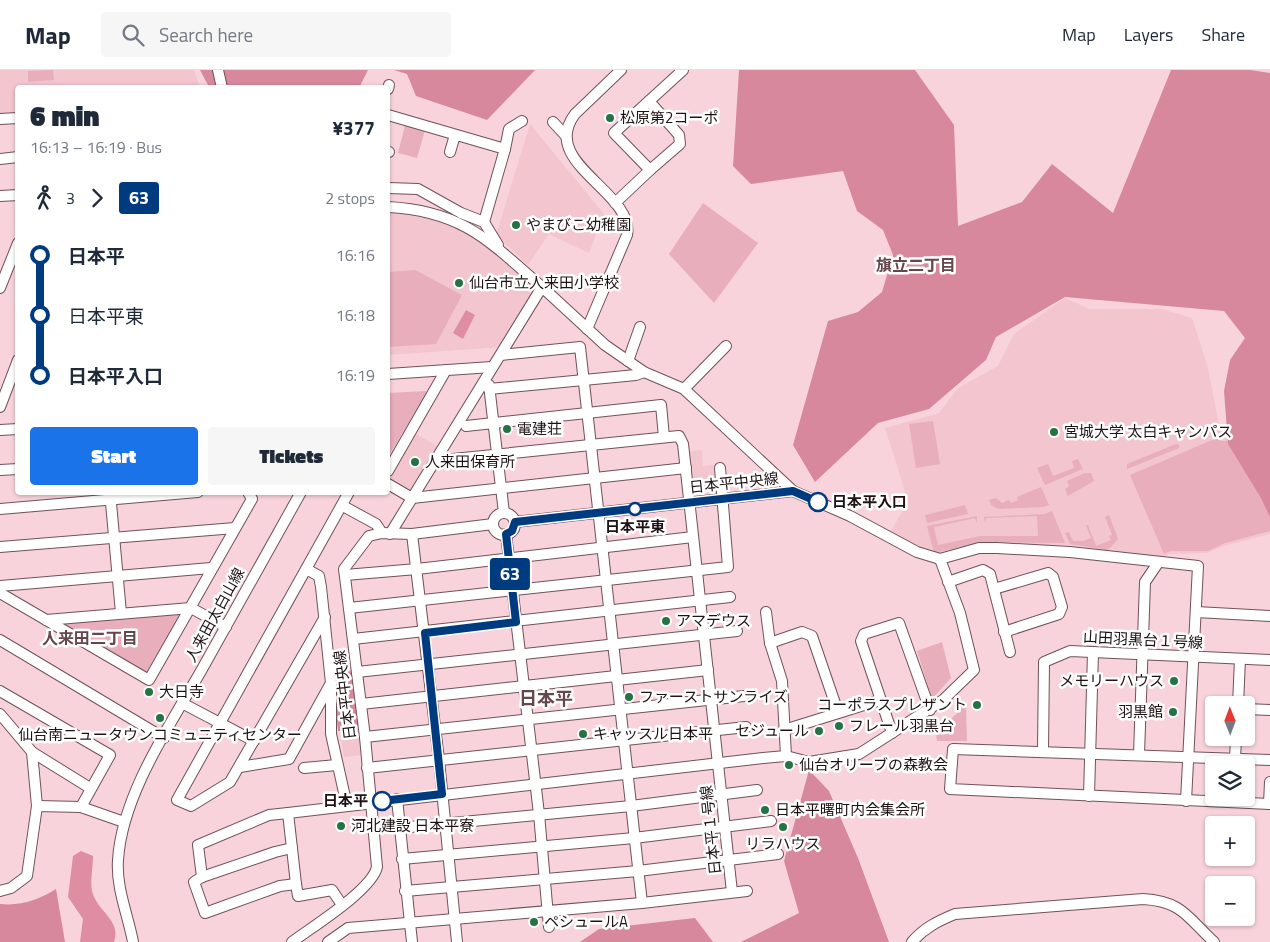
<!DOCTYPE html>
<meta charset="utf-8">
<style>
:root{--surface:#fff;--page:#f6f6f7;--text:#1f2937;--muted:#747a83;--line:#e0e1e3;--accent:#1a73e8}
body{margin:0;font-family:"Titillium Web","Noto Sans JP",sans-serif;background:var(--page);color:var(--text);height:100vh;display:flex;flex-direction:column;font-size:19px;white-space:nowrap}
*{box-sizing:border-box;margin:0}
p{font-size:16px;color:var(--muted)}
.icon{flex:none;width:28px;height:28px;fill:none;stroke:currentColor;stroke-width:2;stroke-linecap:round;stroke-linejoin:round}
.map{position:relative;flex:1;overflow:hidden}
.side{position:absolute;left:15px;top:15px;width:375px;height:410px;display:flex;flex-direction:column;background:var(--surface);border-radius:5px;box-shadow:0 1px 4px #0004}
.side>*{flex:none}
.badge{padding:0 10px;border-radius:4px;font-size:18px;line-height:32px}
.needle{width:32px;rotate:359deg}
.fabs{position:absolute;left:1205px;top:626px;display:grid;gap:10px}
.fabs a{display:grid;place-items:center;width:50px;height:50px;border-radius:5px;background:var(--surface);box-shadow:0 1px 4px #0004;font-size:25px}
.map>.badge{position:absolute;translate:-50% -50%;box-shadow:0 0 0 2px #fff}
.legs{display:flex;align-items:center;gap:8px;height:55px;padding:0 15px;font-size:16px}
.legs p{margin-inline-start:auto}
.head{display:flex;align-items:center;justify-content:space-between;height:85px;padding:0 15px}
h1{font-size:28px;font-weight:800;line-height:38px}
.action{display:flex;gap:10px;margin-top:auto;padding:10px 15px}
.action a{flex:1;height:58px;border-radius:5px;background:var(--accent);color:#fff;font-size:20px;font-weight:800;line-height:58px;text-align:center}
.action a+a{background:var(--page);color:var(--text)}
ul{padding:0 15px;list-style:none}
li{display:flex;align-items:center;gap:18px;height:60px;font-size:19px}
li i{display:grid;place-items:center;width:8px;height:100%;margin:0 6px;background:currentColor}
li i::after{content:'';width:12px;height:12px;margin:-6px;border:4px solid;border-radius:50%;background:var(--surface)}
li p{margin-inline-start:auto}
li:first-child i{background:linear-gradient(#0000 50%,currentColor 0)}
li:last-child i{background:linear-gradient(currentColor 50%,#0000 0)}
header{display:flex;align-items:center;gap:30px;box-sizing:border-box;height:70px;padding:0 25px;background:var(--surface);border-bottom:1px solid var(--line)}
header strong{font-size:24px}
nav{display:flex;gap:28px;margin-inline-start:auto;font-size:18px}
.search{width:350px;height:45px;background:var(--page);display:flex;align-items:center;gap:12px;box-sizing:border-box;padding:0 18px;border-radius:5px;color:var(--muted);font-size:19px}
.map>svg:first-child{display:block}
.built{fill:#f2c5cf}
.green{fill:#e8aebc}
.forest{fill:#d8889d}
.water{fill:#de8da2}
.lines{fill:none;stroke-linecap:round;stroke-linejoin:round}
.minor-casing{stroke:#715159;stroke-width:12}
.minor{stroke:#fff;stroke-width:10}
.line-1-casing{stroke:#fff;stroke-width:11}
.line-1{stroke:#003b80;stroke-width:8}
.poi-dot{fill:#257343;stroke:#fff;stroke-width:2}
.stop-1-dot{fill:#fff;stroke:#003b80;stroke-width:2.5}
.labels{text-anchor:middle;stroke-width:5;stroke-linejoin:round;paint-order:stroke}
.poi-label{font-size:15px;fill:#1e1215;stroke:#fff;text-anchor:start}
.street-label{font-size:15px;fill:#1e1215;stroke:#fff}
.stop-label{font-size:15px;font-weight:bold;fill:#1e1215;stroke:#fff;text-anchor:start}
.neighbourhood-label{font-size:16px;font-weight:bold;fill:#64464d;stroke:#fff}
.quarter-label{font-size:18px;font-weight:bold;fill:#64464d;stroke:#fff}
</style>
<header>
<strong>Map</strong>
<div class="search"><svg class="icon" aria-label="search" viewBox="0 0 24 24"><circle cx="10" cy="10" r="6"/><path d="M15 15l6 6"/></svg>Search here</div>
<nav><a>Map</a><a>Layers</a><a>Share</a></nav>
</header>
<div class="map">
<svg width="1270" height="872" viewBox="0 0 1270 872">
<rect width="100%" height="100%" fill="#f9d3dc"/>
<g class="built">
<path d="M 0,0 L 194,0 L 200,17 L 18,18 L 17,43 L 0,45 Z"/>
<path d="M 530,54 L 604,144 L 589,183 L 549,164 L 528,195 L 496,165 Z"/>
<path d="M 388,142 L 436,150 L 466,163 L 493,180 L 534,216 L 536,219 L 502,277 L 388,285 Z"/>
<path d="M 1065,228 L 1089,239 L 1162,239 L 1192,248 L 1208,298 L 1222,370 L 1237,365 L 1270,429 L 1270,464 L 1227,475 L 1207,483 L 1169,484 L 1165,487 L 1167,490 L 1069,475 L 981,474 L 936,485 L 916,478 L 890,463 L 908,431 L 885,358 L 939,343 L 958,318 L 998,296 L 1014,264 Z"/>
<path d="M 414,363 L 441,378 L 414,419 L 410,420 L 390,409 L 390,406 Z"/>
<path d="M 702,380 L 703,396 L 713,395 L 715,410 L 689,413 L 686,382 Z"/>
<path d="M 359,663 L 362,685 L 344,687 L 341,666 Z"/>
</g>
<g class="green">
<path d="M 53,0 L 54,10 L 28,12 L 28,1 Z"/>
<path d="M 405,55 L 425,60 L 417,88 L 398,83 Z"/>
<path d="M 703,133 L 758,173 L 714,233 L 669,184 Z"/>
<path d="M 415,200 L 462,225 L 436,274 L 388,277 L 388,202 Z"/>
<path d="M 426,321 L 426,324 L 388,387 L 388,323 Z"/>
<path d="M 933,351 L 940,394 L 916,398 L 909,354 Z"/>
<path d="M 1217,368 L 1221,371 L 1233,371 L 1270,439 L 1270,461 L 1225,473 L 1208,481 L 1170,481 L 1164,484 L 1130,405 Z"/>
<path d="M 1176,374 L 1179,375 L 1179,378 L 1127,399 L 1127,394 Z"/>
<path d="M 1078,389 L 1083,399 L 1045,415 L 1037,398 L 1048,394 L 1053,406 L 1074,398 L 1072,391 Z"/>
<path d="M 1085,403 L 1091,403 L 1094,411 L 1068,426 L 1065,419 L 1069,416 L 1067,411 Z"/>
<path d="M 1041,417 L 1049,435 L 1043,437 L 998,439 L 991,435 L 989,430 L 996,428 L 1002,433 L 1009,430 L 1011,433 L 1018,430 L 1017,427 Z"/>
<path d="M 965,435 L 968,444 L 927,453 L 925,445 Z"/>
<path d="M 1052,441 L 1065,473 L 983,472 L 934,483 L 927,456 L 977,446 L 977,453 L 975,448 L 934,457 L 938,475 L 980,466 L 1038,466 L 1037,446 L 986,448 L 985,453 L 984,447 L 1045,444 Z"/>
<path d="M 1109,445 L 1118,469 L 1108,480 L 1070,474 L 1065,463 L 1069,462 L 1073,471 L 1083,471 L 1091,468 L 1086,455 L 1088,455 L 1096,476 L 1111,470 L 1109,466 L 1112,465 L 1105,447 Z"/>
<path d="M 182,542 L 146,603 L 58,552 Z"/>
<path d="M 942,572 L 951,608 L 932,629 L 917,581 Z"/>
<path d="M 966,634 L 967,671 L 937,671 L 936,664 L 950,655 L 951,649 Z"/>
</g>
<g class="forest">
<path d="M 200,0 L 368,0 L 359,18 L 209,17 Z"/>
<path d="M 394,0 L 535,0 L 487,50 L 416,26 L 407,4 Z"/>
<path d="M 739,0 L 915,0 L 954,55 L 958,156 L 1022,132 L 1052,94 L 1113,143 L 1171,0 L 1250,0 L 1270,3 L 1270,447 L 1261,428 L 1228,374 L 1224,321 L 1230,290 L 1245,268 L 1224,241 L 1065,227 L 996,267 L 986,290 L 929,339 L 878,353 L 815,412 L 793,375 L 828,251 L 858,242 L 882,222 L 893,185 L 883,160 L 857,141 L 843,101 L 751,114 L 733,96 Z"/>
<path d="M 353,601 L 359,659 L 338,661 L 332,603 Z"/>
<path d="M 809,700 L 829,721 L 858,788 L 889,872 L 741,872 L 799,843 L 784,791 Z"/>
<path d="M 56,819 L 65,872 L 0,872 L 0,834 C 22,836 38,830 56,819 Z"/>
<path d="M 695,848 L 713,872 L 580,872 L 599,859 Z"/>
</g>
<g class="water">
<path d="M 466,240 L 475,245 L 463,269 L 453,263 Z"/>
<path d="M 81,781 L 93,786 C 93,798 90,810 92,821 C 97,842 122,850 114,872 L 80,872 L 83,849 L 68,827 L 73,786 Z"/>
</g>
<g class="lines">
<defs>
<g id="minor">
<path d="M 218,0 L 222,18"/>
<path d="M 388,19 L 389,15"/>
<path d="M 649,31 L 679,65 L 680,74 L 650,100"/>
<path d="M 388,45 L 505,79 L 484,152"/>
<path d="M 0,49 L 18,48"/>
<path d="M 553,52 L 566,66"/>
<path d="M 505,79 L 509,59 L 522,51"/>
<path d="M 388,82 L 389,82"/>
<path d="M 450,82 L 455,65"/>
<path d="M 0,89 L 18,87"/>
<path d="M 388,118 L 418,119 L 461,143 L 484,152 L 498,175"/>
<path d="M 0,126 L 18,125"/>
<path d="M 615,133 L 650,100 L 614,63 L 683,0"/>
<path d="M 388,137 C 463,141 489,171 542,217"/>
<path d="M 0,218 L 18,173"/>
<path d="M 587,259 L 627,165 C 635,122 538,93 575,44 L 621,0"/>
<path d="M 501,285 L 580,277 L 642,833"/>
<path d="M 628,291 L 640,257"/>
<path d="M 388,304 L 492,297"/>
<path d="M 489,315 L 504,443"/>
<path d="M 489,319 L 636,305 L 644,302"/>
<path d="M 684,319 L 726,276"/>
<path d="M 0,337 L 18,290"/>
<path d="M 466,356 L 661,335 L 664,367"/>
<path d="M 0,360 L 18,359"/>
<path d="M 443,390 L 679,366 L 683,374 L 732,822"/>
<path d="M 0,400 L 18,399"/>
<path d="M 388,401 L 446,300"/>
<path d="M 388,414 L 412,428 L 686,398"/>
<path d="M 110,422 L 121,543"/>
<path d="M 343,436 L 376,454 L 382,463"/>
<path d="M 0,439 L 198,422"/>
<circle cx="504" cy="454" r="11"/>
<path d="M 515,452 L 793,421 L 850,446 L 917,482 L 940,489 L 979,478 L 997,478 L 1070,482 L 1198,496 L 1186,731"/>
<path d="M 390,464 L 542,217 L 605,275 L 644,302 L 684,319 L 793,421"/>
<path d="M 412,464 L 439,690 L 457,872"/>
<path d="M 506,464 L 539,744 L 549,857"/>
<path d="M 0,477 L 235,458"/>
<path d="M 308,500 L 319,506 L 321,517 L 331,613 L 331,664 L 347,736"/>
<path d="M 345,505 L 417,499 L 693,467"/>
<path d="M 948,512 L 983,500 L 990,504 L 1010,582"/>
<path d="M 0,516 L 211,498"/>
<path d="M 994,519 L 1048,503 L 1053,507 L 1062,537 L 1059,544 L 1004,562"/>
<path d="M 0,523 L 149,610 L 252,429 L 248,422"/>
<path d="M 349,538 L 728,497 L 720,398"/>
<path d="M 766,542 L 770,573 L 782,611 L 786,686"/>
<path d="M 1196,542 L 1270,546"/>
<path d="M 325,547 L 230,712 L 191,736 L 177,730 L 349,422"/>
<path d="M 46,550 L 191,538 L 226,557"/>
<path d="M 353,569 L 730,527"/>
<path d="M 0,570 L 164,668"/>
<path d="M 770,573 L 802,562 L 812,566 L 838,642"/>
<path d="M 357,602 L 737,561"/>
<path d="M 617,610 L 708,600"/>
<path d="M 0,621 L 110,685 L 81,737"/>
<path d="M 182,633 L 254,671"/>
<path d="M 361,634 L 616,606"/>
<path d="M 1238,635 L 1240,589"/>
<path d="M 1246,639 L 1270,640"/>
<path d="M 0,644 L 32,682 L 90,718"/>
<path d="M 784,660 L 880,630"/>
<path d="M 892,663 L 861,571 L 864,564 L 899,553 L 930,640"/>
<path d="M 365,667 L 744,626"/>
<path d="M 1043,680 L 1044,592 L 1070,581 L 1270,590"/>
<path d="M 32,682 L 37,736"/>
<path d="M 1139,684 L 1145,512 L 1158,493"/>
<path d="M 1235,689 L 1236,668"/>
<path d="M 1270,690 L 953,679 L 950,719 L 1270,734"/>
<path d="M 240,697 L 289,689 L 331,613"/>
<path d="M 304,698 L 337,695"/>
<path d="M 367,698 L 746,657"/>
<path d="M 1089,726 L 1093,582"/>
<path d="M 397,729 L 412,872"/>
<path d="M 1269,734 L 1270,712"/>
<path d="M 288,743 L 296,814"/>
<path d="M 399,758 L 631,736 L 757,720"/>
<path d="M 402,789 L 634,768 L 771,751"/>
<path d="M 202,807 L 275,782 L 292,778"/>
<path d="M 0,821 L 11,818 L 27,806 L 37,736 L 81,737 L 124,752"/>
<path d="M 405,821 L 638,801 L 778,784"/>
<path d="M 342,835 L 332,820 L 298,826 L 296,814 L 280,816 L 205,843 L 194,812 L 202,807 L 198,775 L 269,745 L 288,743 L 763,688 L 786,686 L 809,692 L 859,684 L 943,630 L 974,600 L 960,543 L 940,489"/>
<path d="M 133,872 C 128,845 116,818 118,790 C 122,725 169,657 201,601 C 234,542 267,482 301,422"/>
<path d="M 292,872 C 312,857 372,820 377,797 L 365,667 L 344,499 L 369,466 L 382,463 L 412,464 L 493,454"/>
<path d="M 328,872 L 348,858 L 642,833 L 747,821"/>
<path d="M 912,872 C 924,858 938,851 955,844 L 1143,829 C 1182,831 1188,848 1214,872"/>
</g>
</defs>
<use href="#minor" class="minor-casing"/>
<use href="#minor" class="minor"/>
</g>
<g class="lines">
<defs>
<path id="line-1" d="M 382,731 L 442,724 L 425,563 L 516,552 L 506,464 L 512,461 L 515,452 L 793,421 L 818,432"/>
</defs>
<use href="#line-1" class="line-1-casing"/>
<use href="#line-1" class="line-1"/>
</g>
<g class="poi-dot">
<circle cx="610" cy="48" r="5"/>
<circle cx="516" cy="155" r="5"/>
<circle cx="459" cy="213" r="5"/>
<circle cx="507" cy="359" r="5"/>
<circle cx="1054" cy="362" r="5"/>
<circle cx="415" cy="392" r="5"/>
<circle cx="666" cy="551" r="5"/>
<circle cx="1174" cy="611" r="5"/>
<circle cx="149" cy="622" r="5"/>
<circle cx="629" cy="627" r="5"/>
<circle cx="977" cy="635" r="5"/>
<circle cx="1173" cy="642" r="5"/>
<circle cx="160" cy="648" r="5"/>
<circle cx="839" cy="656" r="5"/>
<circle cx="819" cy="661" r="5"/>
<circle cx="583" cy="664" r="5"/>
<circle cx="789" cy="695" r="5"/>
<circle cx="765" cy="740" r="5"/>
<circle cx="341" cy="756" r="5"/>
<circle cx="783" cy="757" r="5"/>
<circle cx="534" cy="852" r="5"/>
</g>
<g class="stop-1-dot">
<circle cx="818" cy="432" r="9"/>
<circle cx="635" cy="439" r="6"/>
<circle cx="382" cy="731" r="9"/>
</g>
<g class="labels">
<g class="poi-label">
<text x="620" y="53">松原第2コーポ</text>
<text x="526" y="160">やまびこ幼稚園</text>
<text x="469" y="218">仙台市立人来田小学校</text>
<text x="517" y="364">電建荘</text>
<text x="1064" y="367">宮城大学 太白キャンパス</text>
<text x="425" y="397">人来田保育所</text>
<text x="676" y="556">アマデウス</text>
<text x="1164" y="616" text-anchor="end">メモリーハウス</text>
<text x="159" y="627">大日寺</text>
<text x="639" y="632">ファーストサンライズ</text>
<text x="967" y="640" text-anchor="end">コーポラスプレザント</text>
<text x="1163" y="647" text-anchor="end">羽黒館</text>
<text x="849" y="661">フレール羽黒台</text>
<text x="809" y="666" text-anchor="end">セジュール</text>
<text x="593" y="669">キャッスル日本平</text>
<text x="160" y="670" text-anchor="middle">仙台南ニュータウンコミュニティセンター</text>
<text x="799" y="700">仙台オリーブの森教会</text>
<text x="775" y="745">日本平曙町内会集会所</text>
<text x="351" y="761">河北建設 日本平寮</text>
<text x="783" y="779" text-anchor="middle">リラハウス</text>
<text x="544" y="857">ペシュールA</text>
</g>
<g class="street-label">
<text transform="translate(734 413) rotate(-6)" y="5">日本平中央線</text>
<text transform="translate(215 545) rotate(-61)" y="5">人来田太白山線</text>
<text transform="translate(1143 570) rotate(3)" y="5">山田羽黒台１号線</text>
<text transform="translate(345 625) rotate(-97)" y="5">日本平中央線</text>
<text transform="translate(711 760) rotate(-96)" y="5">日本平１号線</text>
</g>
<g class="stop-label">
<text x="832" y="437">日本平入口</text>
<text x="635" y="462" text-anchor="middle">日本平東</text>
<text x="368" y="736" text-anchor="end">日本平</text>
</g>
<g class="neighbourhood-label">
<text x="916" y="201">旗立二丁目</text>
<text x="90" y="574">人来田二丁目</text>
</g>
<g class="quarter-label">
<text x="546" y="635">日本平</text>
</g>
</g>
</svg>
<div class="fabs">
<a><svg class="needle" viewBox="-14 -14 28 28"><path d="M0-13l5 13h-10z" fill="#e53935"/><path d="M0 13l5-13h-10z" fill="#747a83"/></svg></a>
<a><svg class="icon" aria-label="layers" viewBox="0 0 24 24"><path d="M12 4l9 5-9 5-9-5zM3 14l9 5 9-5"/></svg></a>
<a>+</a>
<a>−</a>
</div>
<b class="badge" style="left:510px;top:504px;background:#003b80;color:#fff">63</b>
<section class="side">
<div class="head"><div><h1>6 min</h1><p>16:13 – 16:19 · Bus</p></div><b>¥377</b></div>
<div class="legs"><svg class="icon" aria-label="walk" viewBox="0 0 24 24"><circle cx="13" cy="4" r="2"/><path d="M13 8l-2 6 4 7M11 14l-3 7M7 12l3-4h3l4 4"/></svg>3<svg class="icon" aria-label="forward" viewBox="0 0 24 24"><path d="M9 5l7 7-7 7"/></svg><b class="badge" style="background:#003b80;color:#fff">63</b><p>2 stops</p></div>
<ul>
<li><i style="color:#003b80"></i><b>日本平</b><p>16:16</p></li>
<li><i style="color:#003b80"></i><span>日本平東</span><p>16:18</p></li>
<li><i style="color:#003b80"></i><b>日本平入口</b><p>16:19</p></li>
</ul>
<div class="action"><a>Start</a><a>Tickets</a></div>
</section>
</div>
